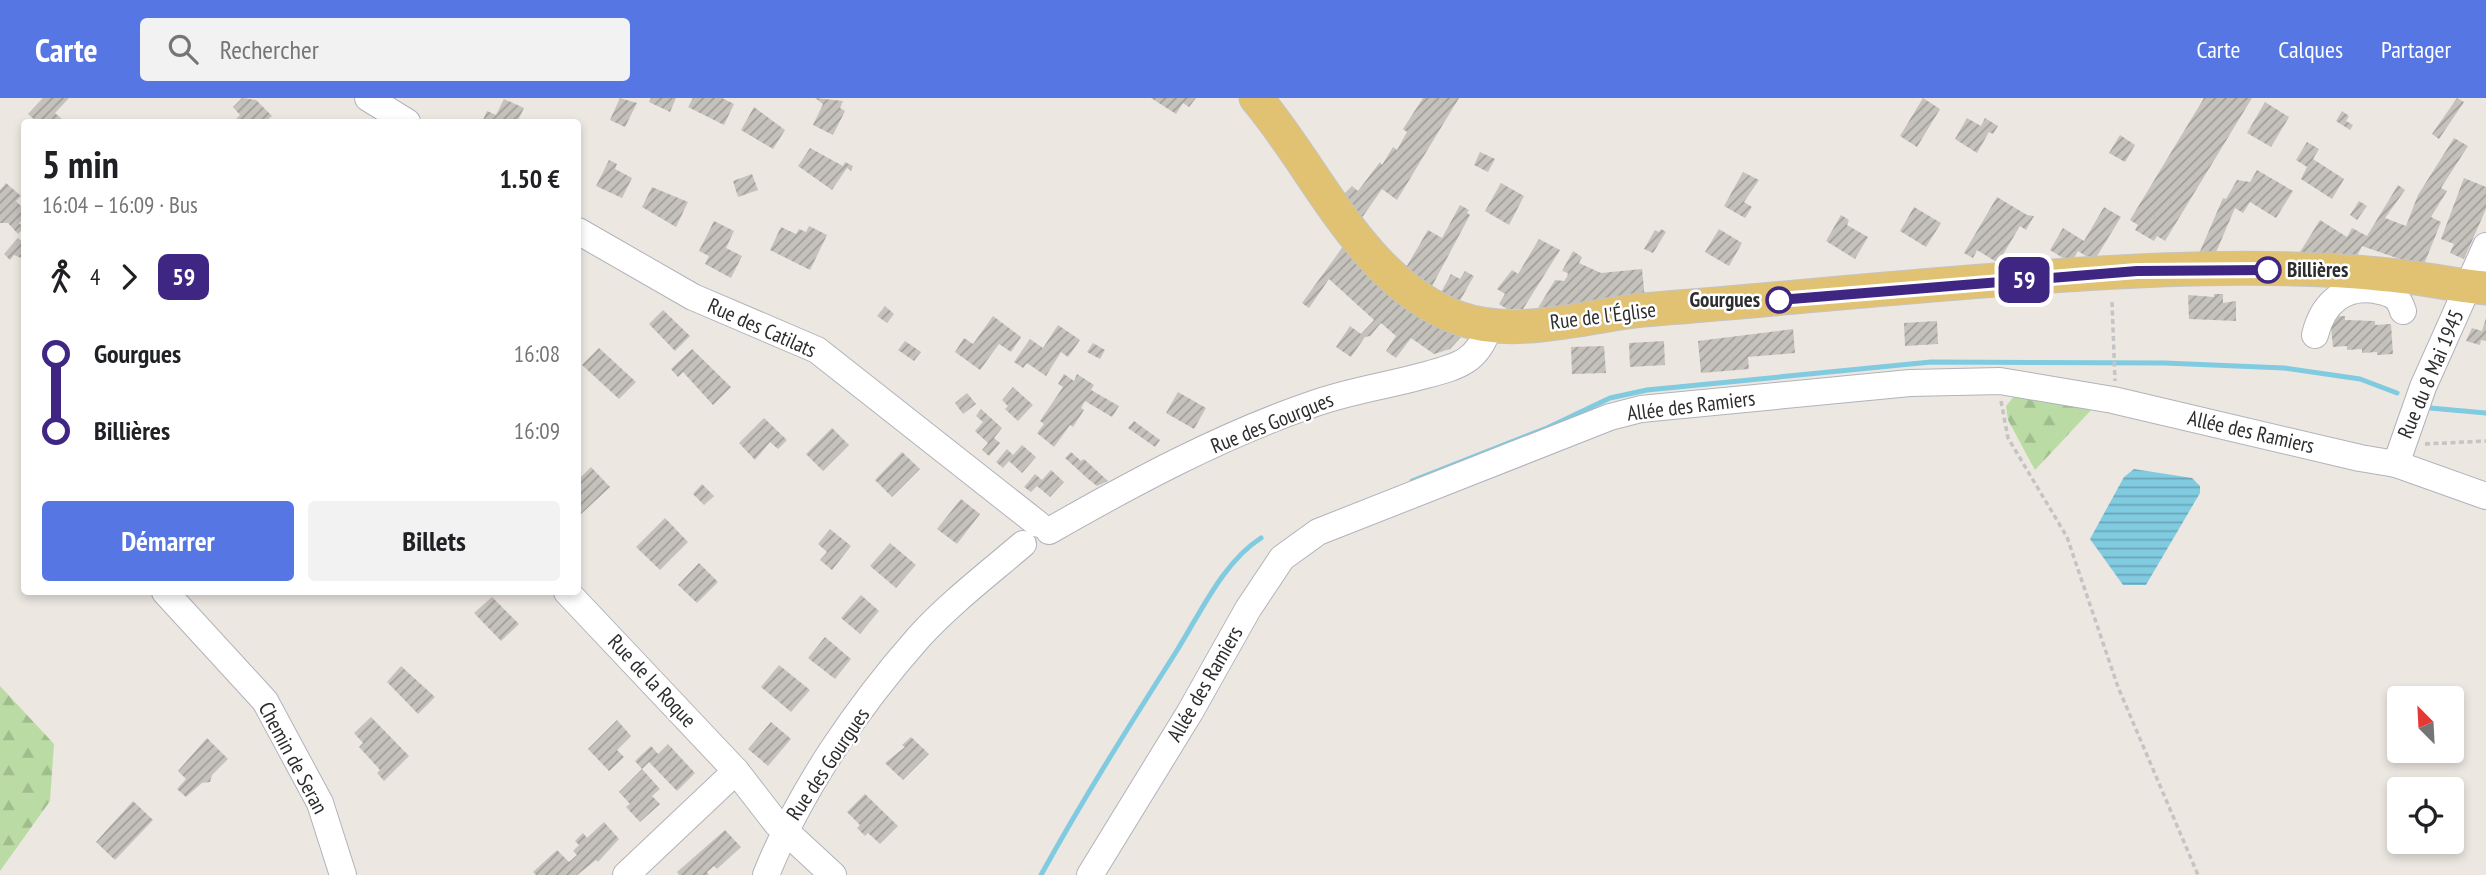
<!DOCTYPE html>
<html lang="fr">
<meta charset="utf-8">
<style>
:root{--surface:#fff;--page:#f2f2f2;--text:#202124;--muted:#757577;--accent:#5676e4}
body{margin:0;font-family:"PT Sans Narrow",sans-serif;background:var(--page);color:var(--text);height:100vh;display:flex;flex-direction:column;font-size:26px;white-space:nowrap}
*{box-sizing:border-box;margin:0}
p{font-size:23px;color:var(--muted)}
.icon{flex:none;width:38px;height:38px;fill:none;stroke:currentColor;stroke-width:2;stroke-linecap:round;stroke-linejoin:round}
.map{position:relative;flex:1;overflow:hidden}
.drawer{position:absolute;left:21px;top:21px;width:560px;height:476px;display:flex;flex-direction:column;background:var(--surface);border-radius:7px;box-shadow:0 4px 10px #0003}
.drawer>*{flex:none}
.badge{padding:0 14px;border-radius:10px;font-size:24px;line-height:46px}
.needle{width:46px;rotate:336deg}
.controls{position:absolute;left:2387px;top:588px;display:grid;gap:14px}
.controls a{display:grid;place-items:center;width:77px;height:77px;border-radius:7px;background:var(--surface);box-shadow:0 4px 10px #0003;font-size:35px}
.map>.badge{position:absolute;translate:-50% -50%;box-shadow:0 0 0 4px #fff}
.legs{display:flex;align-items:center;gap:10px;height:77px;padding:0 21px;font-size:23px}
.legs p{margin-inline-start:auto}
.head{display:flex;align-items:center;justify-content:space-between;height:119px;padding:0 21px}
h1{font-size:38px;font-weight:800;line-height:52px}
.primary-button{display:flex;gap:14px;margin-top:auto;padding:14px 21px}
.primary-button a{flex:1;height:80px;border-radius:7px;background:var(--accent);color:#fff;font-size:28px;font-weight:800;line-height:80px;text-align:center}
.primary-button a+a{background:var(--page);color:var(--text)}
ul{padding:0 21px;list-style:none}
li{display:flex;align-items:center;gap:24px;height:77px;font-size:26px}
li i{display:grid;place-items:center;width:10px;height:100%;margin:0 9px;background:currentColor}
li i::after{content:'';width:18px;height:18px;margin:-9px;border:5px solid;border-radius:50%;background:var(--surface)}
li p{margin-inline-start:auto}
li:first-child i{background:linear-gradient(#0000 50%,currentColor 0)}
li:last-child i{background:linear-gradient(currentColor 50%,#0000 0)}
header{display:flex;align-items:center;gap:42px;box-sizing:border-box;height:98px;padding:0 35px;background:var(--accent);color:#fff}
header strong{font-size:33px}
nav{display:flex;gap:38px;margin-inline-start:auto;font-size:24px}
.search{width:490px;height:63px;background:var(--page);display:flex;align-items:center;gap:18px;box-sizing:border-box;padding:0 24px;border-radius:7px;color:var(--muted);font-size:26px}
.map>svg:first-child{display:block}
.forest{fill:url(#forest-firs)}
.water{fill:url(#water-rules)}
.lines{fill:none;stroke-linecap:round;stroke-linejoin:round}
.stream{stroke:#81cbe1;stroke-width:5}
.building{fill:url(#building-hatch)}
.minor-casing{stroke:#b1b3bb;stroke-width:28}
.major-casing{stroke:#c4c4c4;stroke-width:35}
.path{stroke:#c4c4c4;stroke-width:3.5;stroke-dasharray:5 3.5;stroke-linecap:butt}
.minor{stroke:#fff;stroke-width:26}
.major{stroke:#e0c272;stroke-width:33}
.line-1-casing{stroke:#fff;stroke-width:16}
.line-1{stroke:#3f2682;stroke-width:10}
.stop-1-dot{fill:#fff;stroke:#3f2682;stroke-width:3.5}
.labels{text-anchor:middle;stroke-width:5;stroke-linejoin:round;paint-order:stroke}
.stop-label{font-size:21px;font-weight:bold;fill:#2d2d2d;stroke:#fff;text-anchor:start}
.street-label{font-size:21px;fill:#2d2d2d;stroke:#fff}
</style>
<header>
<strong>Carte</strong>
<div class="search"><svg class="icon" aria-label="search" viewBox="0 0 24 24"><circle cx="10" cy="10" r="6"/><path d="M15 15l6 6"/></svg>Rechercher</div>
<nav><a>Carte</a><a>Calques</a><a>Partager</a></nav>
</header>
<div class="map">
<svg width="2486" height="777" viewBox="0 0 2486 777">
<defs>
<pattern id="forest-firs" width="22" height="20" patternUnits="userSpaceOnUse" patternTransform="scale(1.75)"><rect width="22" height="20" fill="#badca4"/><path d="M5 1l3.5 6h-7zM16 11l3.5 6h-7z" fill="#a0bd8e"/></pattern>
<pattern id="water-rules" width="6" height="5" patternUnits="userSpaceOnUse" patternTransform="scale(1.75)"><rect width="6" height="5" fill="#81cbe1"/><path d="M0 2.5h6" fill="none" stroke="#6aa5b7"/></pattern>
<pattern id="building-hatch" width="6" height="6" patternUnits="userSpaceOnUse" patternTransform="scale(1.75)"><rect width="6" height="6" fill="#c5c2bc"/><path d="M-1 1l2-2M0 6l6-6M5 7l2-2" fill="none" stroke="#a09e99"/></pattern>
</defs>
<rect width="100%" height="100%" fill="#ece7e1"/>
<g class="forest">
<path d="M 2016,296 L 2094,309 L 2035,372 L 2008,322 L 2006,308 Z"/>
<path d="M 0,588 L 54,646 L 50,703 L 0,773 Z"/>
</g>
<path class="water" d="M 2134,371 L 2192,380 L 2200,388 L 2200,395 L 2146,487 L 2123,487 L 2090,441 L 2124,379 Z"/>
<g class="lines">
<g class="stream">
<path d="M 2430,310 L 2486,315"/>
<path d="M 1412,383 L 1547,330 L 1610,300 L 1647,292 L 1931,264 L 2165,265 L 2284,270 L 2360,281 L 2397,295"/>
<path d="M 1041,777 C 1083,701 1129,628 1176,554 C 1200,516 1223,464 1261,440"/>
</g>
</g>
<g class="building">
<path d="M 43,0 L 69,0 L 55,15 L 63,22 L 61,24 L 37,24 L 28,16 Z"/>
<path d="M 242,0 L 256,2 L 272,18 L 265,24 L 233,24 L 240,17 L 233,9 Z"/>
<path d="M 620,0 L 637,5 L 625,29 L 610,22 Z"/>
<path d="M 651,0 L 676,0 L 670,14 L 649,4 Z"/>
<path d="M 693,0 L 722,0 L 734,6 L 724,27 L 688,9 Z"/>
<path d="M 815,0 L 843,3 L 840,10 L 845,13 L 833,37 L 813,27 L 823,6 Z"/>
<path d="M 1151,0 L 1196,0 L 1189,9 L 1183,5 L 1176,16 Z"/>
<path d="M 1423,0 L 1459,0 L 1397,102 L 1382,91 L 1359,124 L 1341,99 L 1352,88 L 1358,93 L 1380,64 L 1382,67 L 1393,49 L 1397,52 L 1407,34 L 1403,31 Z"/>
<path d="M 1923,0 L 1940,11 L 1917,49 L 1900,38 Z"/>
<path d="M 2204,0 L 2252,0 L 2165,143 L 2157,138 L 2154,143 L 2135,132 L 2138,127 L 2130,122 Z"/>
<path d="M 2457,0 L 2464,4 L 2439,41 L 2432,36 Z"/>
<path d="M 504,1 L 524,10 L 517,24 L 482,24 L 487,13 L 496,17 Z"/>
<path d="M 2265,4 L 2289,19 L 2271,49 L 2247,35 Z"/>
<path d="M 754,9 L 785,32 L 773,51 L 741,32 Z"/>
<path d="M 2342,13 L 2349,18 L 2346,23 L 2353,27 L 2350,32 L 2336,23 Z"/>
<path d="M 1967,20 L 1981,28 L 1985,20 L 1998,28 L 1993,36 L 1989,34 L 1977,55 L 1955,41 Z"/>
<path d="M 2120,37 L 2135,47 L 2125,64 L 2109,55 Z"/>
<path d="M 2454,40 L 2468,48 L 2441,90 L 2447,93 L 2431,119 L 2441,124 L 2423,169 L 2362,148 L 2354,164 L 2295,162 L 2320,122 L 2347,139 L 2352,130 L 2367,138 L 2398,87 L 2405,92 L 2385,120 L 2406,128 L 2418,97 Z"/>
<path d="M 2307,44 L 2319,51 L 2313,61 L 2344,81 L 2332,101 L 2301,81 L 2307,69 L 2296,62 Z"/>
<path d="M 810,50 L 843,68 L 845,64 L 853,68 L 851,73 L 847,70 L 832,92 L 798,68 Z"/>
<path d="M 1480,54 L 1495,61 L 1488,74 L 1474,67 Z"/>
<path d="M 609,62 L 617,66 L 615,71 L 632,80 L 622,100 L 596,88 Z"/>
<path d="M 2257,72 L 2293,93 L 2276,120 L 2250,104 L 2243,115 L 2235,110 L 2214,159 L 2198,158 L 2223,100 L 2226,101 L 2237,82 L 2250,84 Z"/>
<path d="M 1743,74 L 1759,82 L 1744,104 L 1752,109 L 1745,120 L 1724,108 Z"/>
<path d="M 752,76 L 758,92 L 738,99 L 733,83 Z"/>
<path d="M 2464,80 L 2486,89 L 2486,111 L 2464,161 L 2450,155 L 2454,146 L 2441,141 Z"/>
<path d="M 6,85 L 21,98 L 16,103 L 22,109 L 23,121 L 19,125 L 24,130 L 18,136 L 8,125 L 0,125 L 0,92 Z"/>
<path d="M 1501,85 L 1524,98 L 1509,127 L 1485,113 Z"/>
<path d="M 652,89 L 688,104 L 676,129 L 642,109 Z"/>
<path d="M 1997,99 L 2027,117 L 2034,118 L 2026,132 L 2020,128 L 1998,165 L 1977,152 L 1973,160 L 1964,155 Z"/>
<path d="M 2359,103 L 2367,108 L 2357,122 L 2350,117 Z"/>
<path d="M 1460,107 L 1469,112 L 1467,115 L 1470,117 L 1431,190 L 1404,173 L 1428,132 L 1442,140 Z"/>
<path d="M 1914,109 L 1941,125 L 1926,149 L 1900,133 Z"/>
<path d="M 2104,109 L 2121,119 L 2094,163 L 2078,153 L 2071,165 L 2050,152 L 2063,130 L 2084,143 Z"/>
<path d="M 1841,117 L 1849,122 L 1847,127 L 1868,139 L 1855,161 L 1826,143 Z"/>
<path d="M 714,123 L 734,133 L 726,150 L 742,158 L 731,180 L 705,166 L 709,158 L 699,153 Z"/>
<path d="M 809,128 L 827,137 L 810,172 L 770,152 L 781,129 L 796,136 L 799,131 L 806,134 Z"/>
<path d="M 1661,131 L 1666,134 L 1653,155 L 1644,151 L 1655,132 L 1659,134 Z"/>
<path d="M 1719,131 L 1742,145 L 1729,168 L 1705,154 Z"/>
<path d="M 18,140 L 24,145 L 24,161 L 14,157 L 10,162 L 4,156 Z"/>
<path d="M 1539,141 L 1560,152 L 1523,211 L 1507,211 L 1499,206 L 1505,196 L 1497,191 L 1512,172 L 1518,176 Z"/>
<path d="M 1347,143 L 1419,209 L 1461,239 L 1450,251 L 1434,256 L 1411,240 L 1396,260 L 1386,253 L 1396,238 L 1381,225 L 1370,238 L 1365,239 L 1351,259 L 1336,249 L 1350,228 L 1361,236 L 1374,222 L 1329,181 L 1309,210 L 1302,205 Z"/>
<path d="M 1573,153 L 1582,159 L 1579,165 L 1601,175 L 1642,171 L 1645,201 L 1538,210 L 1555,182 L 1564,183 L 1567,179 L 1568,175 L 1562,173 Z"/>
<path d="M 1465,173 L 1474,178 L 1458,206 L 1440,196 L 1451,176 L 1460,181 Z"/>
<path d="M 2214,196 L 2223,196 L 2223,205 L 2236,203 L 2236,223 L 2189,221 L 2188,197 L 2214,199 Z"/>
<path d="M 885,208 L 894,216 L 887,225 L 877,218 Z"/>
<path d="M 663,212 L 690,238 L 675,253 L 649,226 Z"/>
<path d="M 993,218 L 1021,239 L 1011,254 L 999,246 L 980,272 L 955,254 L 964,240 L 973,246 Z"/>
<path d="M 2345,218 L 2345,222 L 2375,223 L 2375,227 L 2391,226 L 2393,256 L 2377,257 L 2377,254 L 2362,255 L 2362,251 L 2347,252 L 2347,248 L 2333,249 L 2330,219 Z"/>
<path d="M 2486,220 L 2486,243 L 2481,242 L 2480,247 L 2466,243 L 2472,230 L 2482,233 Z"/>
<path d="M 1937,223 L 1938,246 L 1905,248 L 1904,225 Z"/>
<path d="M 1058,227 L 1080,242 L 1068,259 L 1061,254 L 1046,278 L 1027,265 L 1023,270 L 1014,264 L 1030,241 L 1043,250 Z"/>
<path d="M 1793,231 L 1795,255 L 1748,259 L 1749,271 L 1701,275 L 1698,243 Z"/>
<path d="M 905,243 L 921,254 L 914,263 L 898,252 Z"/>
<path d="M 1664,243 L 1665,267 L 1630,269 L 1629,245 Z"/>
<path d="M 1093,245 L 1105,252 L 1100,261 L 1087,254 Z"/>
<path d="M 1604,248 L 1606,275 L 1572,276 L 1571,249 Z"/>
<path d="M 599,250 L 636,284 L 619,301 L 582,267 Z"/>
<path d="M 692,251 L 731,289 L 713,307 L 683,274 L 678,279 L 671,271 Z"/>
<path d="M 1064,276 L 1074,283 L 1077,276 L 1094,287 L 1091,292 L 1119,308 L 1112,319 L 1085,303 L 1081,310 L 1084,312 L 1073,329 L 1070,327 L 1054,349 L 1037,335 L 1044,326 L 1040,323 L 1063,289 L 1058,286 Z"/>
<path d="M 1013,289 L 1033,307 L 1018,323 L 1005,311 L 1008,308 L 1002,302 Z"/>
<path d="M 1178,294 L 1206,310 L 1194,331 L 1166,315 Z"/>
<path d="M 967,295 L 976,306 L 963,316 L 955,305 Z"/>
<path d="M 981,311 L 1002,330 L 994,340 L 1000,345 L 989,358 L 982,352 L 988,345 L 975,333 L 983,324 L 976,318 Z"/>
<path d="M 764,320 L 787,342 L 778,351 L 770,344 L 755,362 L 739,345 Z"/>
<path d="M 1134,323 L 1160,342 L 1155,349 L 1128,330 Z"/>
<path d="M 832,330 L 849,347 L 823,373 L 806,356 Z"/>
<path d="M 1022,347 L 1036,359 L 1022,375 L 1009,363 L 1003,370 L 996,364 L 1007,351 L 1013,357 Z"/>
<path d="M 902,354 L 920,371 L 892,399 L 875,382 Z"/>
<path d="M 1071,354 L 1081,363 L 1084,361 L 1108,383 L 1097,388 L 1087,380 L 1065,360 Z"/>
<path d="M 591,369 L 610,389 L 579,418 L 578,382 Z"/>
<path d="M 1051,372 L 1064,384 L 1050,399 L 1037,388 L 1031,394 L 1024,389 L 1035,376 L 1042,382 Z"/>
<path d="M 702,386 L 714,398 L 704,407 L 693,396 Z"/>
<path d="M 961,401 L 980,416 L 957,446 L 937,431 Z"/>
<path d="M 665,420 L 688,444 L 660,472 L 636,449 Z"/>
<path d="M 830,431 L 851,448 L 832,472 L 820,462 L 827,454 L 818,446 Z"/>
<path d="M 890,445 L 916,467 L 896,490 L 870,468 Z"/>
<path d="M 699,465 L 718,484 L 697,505 L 678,487 Z"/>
<path d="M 861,497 L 879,513 L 860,536 L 841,520 Z"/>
<path d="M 492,499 L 519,526 L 501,543 L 474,515 Z"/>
<path d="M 825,539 L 851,561 L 835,581 L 808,560 Z"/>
<path d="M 779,567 L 810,592 L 791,614 L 761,589 Z"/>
<path d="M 401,568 L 435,599 L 418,616 L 387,584 Z"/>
<path d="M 371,619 L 409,658 L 384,683 L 377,675 L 380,672 L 359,649 L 363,645 L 354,635 Z"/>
<path d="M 617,622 L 631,638 L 617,652 L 624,659 L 609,673 L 588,651 Z"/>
<path d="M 771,624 L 791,641 L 768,668 L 748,651 Z"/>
<path d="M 911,639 L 929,656 L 903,682 L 885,665 L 905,649 L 902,647 Z"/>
<path d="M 207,640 L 228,661 L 212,677 L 210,684 L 202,685 L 186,699 L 177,691 L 186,681 L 178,673 Z"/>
<path d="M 668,646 L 695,675 L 677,693 L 649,664 L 642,671 L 635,663 L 651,648 L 658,656 Z"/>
<path d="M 642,671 L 660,691 L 652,698 L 660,706 L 640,724 L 626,709 L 630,706 L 619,694 Z"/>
<path d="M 865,696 L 898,728 L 880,746 L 868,735 L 865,738 L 857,730 L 860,727 L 847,714 Z"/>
<path d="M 133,703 L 153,722 L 115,762 L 96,744 Z"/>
<path d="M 604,724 L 619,741 L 598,764 L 596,762 L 577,777 L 536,777 L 533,774 L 557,752 L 569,764 L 577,757 L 573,753 L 579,747 L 575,743 L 583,735 L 587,740 Z"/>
<path d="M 725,732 L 741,749 L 717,771 L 714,768 L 707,774 L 709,777 L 679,777 L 677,774 Z"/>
</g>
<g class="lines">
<defs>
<g id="minor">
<path d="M 368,0 L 407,24"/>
<path d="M 578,133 L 693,199 L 817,252 L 1038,426"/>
<path d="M 2315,237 C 2323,204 2346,185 2380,193 C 2394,196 2399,200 2403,213"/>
<path d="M 2396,366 L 2423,289 L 2486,148"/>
<path d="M 1049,433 C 1133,385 1222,337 1313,306 C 1349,293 1386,288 1422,278 C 1456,269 1478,265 1489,228"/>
<path d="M 165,494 L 265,603 L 320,705 L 343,777"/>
<path d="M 567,494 L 736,673 L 777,726 L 785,731"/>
<path d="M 783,736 L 793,740 L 833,777"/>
<path d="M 626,777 L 736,673"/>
<path d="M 766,777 C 800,692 858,608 919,539 C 950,505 988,476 1023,446"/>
<path d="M 1090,777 L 1190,614 L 1248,511 L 1282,460 L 1318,434 L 1610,319 L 1641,311 L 1910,285 L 2000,283 L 2113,302 L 2360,360 L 2396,366 L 2486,398"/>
</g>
<path id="major" d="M 1256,0 C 1318,73 1362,184 1458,220 C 1517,241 1583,218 1643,212 C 1808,199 1973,181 2138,173 C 2225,169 2321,168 2406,179 C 2433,182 2459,188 2486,190"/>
</defs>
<use href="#minor" class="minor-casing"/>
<use href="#major" class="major-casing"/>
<g class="path">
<path d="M 2112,204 L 2115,283"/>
<path d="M 2001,303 L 2008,340 L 2067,439 L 2118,589 L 2198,777"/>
<path d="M 2425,346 L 2486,343"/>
</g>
<use href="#minor" class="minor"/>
<use href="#major" class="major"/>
</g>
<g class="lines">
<defs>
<path id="line-1" d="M 1779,202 L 2137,173 L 2268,172"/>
</defs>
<use href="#line-1" class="line-1-casing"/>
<use href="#line-1" class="line-1"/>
</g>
<g class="stop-1-dot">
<circle cx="2268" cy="172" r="12"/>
<circle cx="1779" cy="202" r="12"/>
</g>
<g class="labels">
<g class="stop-label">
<text x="2287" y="179">Billières</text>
<text x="1760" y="209" text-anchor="end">Gourgues</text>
</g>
<g class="street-label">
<text transform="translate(1603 218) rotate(-7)" y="7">Rue de l'Église</text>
<text transform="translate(762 230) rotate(24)" y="7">Rue des Catilats</text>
<text transform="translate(2431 276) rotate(-67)" y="7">Rue du 8 Mai 1945</text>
<text transform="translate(1691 308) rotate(-7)" y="7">Allée des Ramiers</text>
<text transform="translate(1272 325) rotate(-22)" y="7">Rue des Gourgues</text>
<text transform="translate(2251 334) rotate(13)" y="7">Allée des Ramiers</text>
<text transform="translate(652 583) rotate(47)" y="7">Rue de la Roque</text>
<text transform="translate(1205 586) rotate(-60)" y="7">Allée des Ramiers</text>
<text transform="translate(293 660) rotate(62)" y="7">Chemin de Seran</text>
<text transform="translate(828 666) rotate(-56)" y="7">Rue des Gourgues</text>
</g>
</g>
</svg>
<div class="controls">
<a><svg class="needle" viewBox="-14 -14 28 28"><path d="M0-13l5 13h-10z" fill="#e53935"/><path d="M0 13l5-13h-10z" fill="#757577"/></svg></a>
<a><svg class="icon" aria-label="locate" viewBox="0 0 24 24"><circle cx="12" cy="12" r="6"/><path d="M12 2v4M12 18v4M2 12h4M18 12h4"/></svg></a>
</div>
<b class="badge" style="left:2024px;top:182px;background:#3f2682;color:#fff">59</b>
<section class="drawer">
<div class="head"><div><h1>5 min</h1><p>16:04 – 16:09 · Bus</p></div><b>1.50 €</b></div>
<div class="legs"><svg class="icon" aria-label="walk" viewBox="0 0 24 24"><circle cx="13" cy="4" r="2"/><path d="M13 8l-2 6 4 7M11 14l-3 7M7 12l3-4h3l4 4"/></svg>4<svg class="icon" aria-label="forward" viewBox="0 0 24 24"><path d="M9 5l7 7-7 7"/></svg><b class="badge" style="background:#3f2682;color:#fff">59</b></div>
<ul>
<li><i style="color:#3f2682"></i><b>Gourgues</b><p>16:08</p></li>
<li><i style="color:#3f2682"></i><b>Billières</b><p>16:09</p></li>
</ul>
<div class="primary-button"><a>Démarrer</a><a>Billets</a></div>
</section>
</div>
